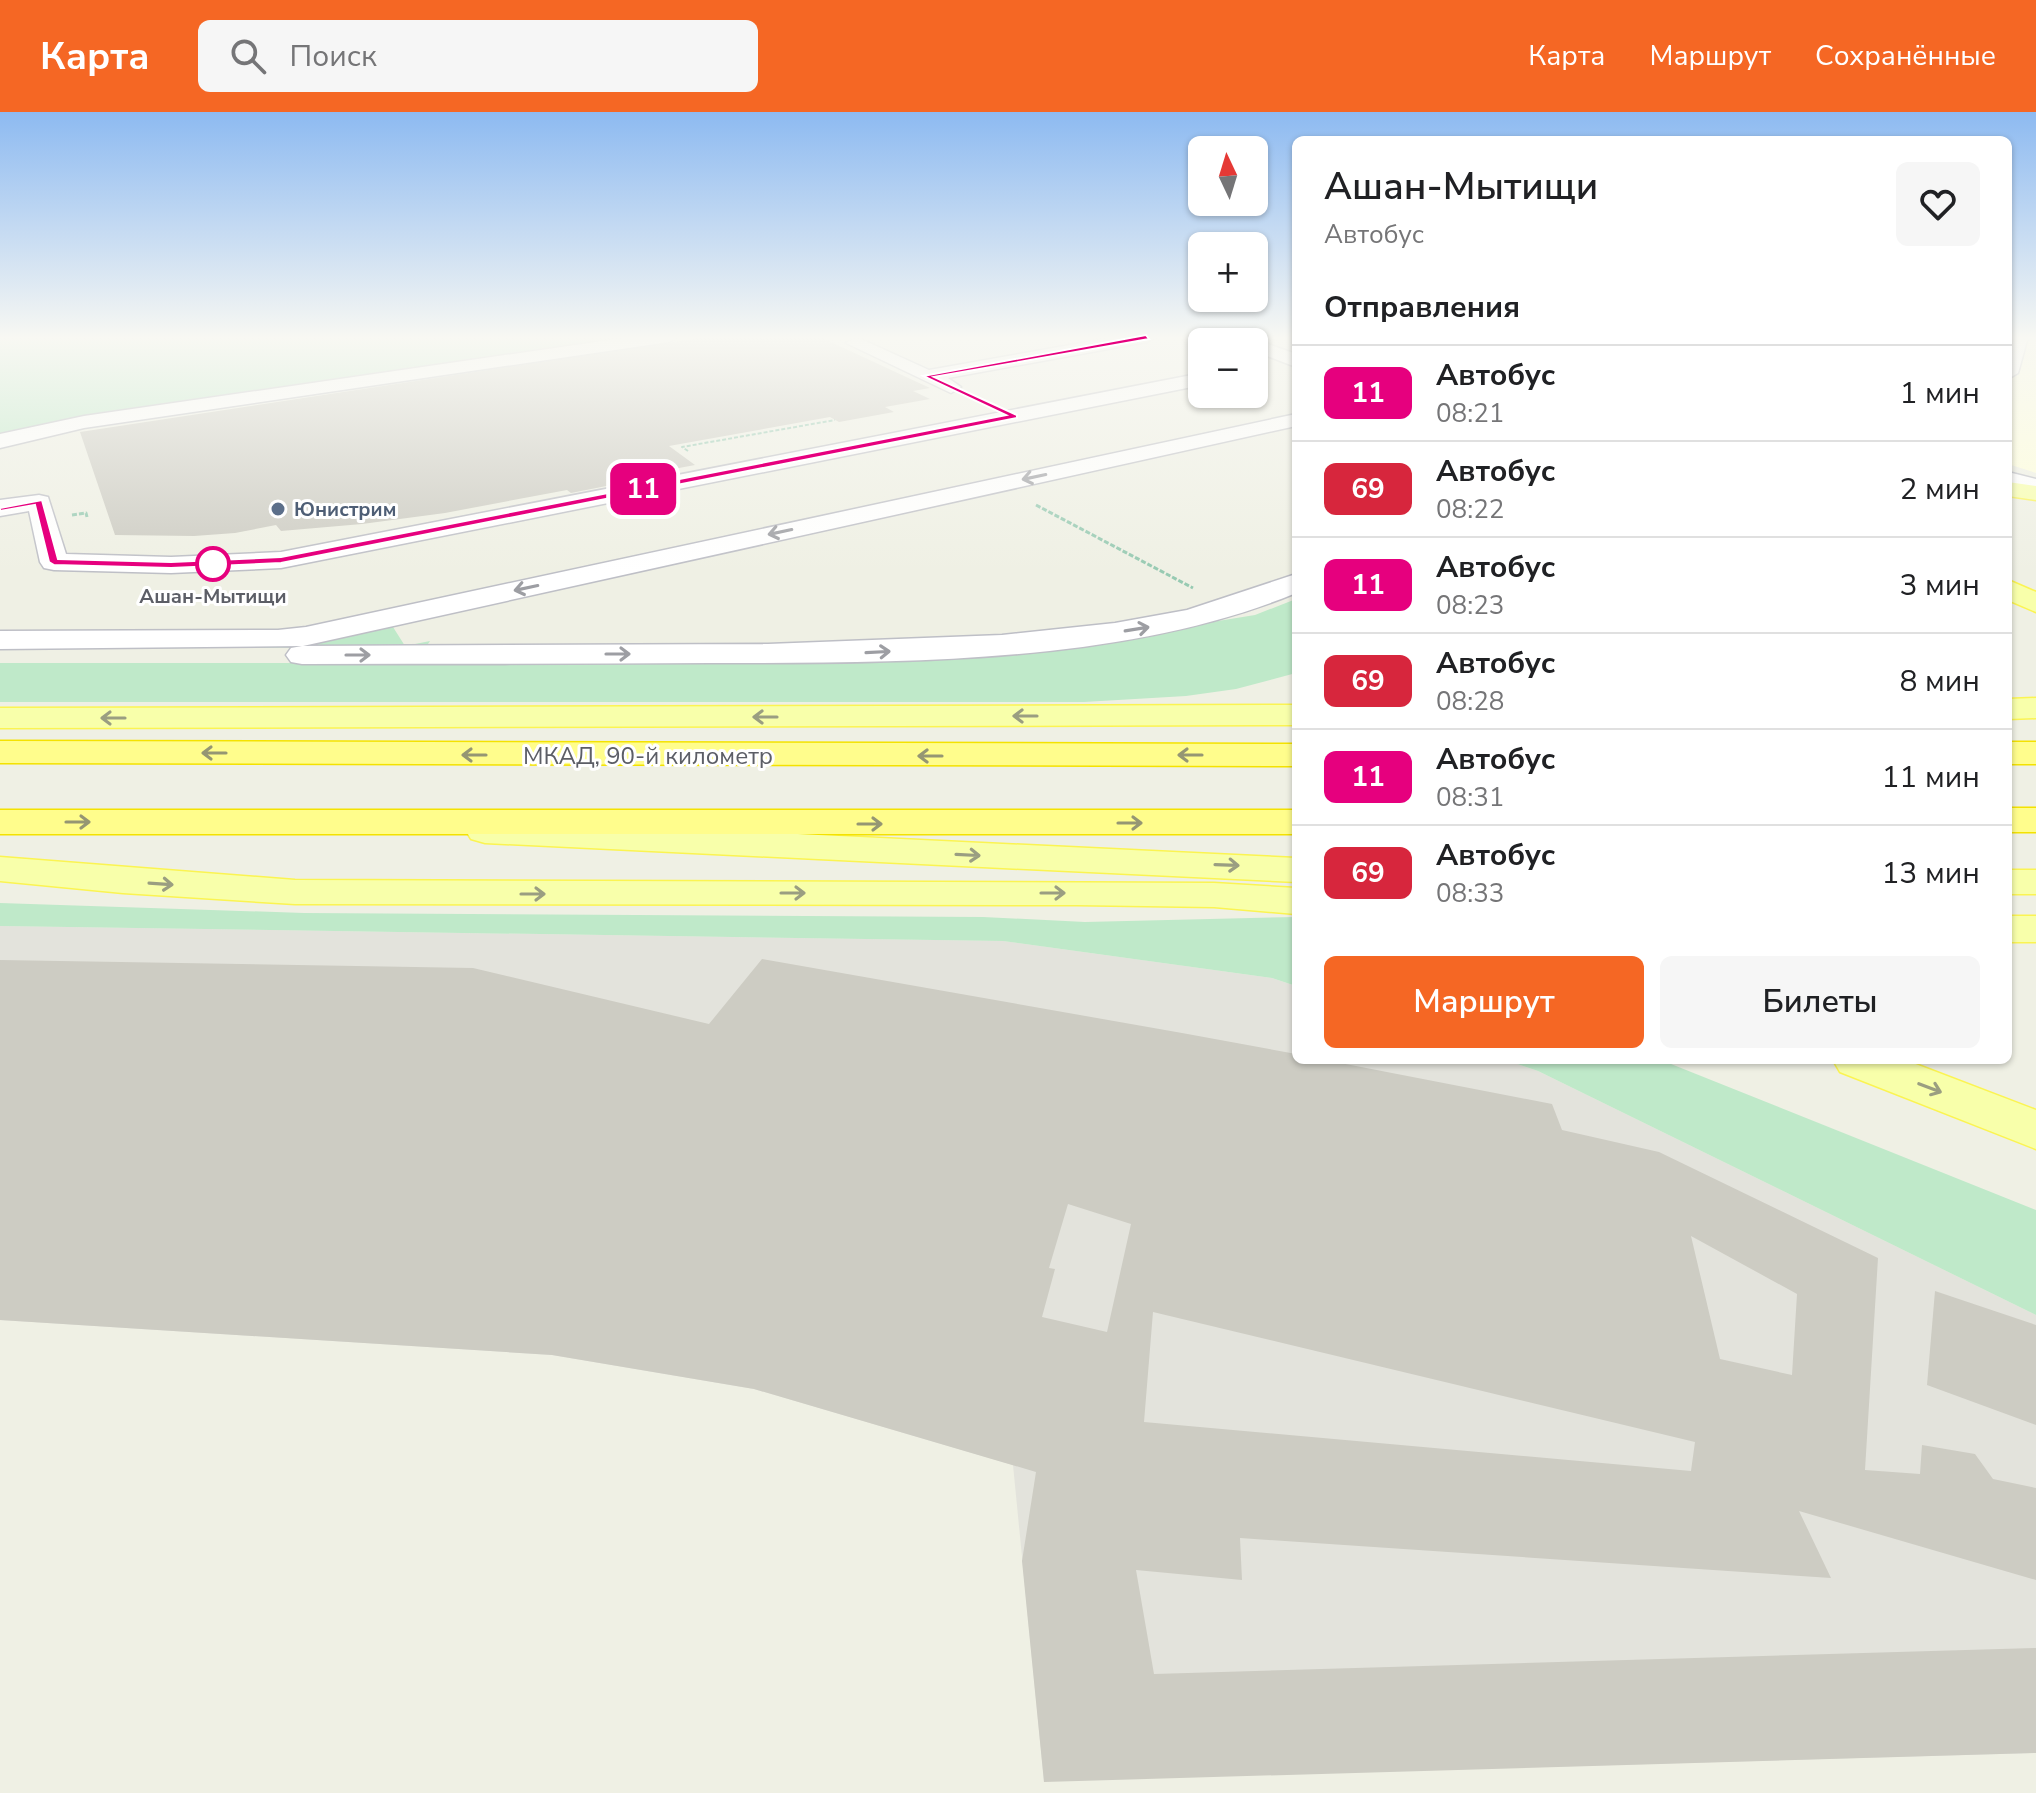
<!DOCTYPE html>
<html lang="ru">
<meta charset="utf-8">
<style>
:root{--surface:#fff;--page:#f6f6f6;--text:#202124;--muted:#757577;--line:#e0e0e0;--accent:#f56724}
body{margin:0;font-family:"Nunito Sans",sans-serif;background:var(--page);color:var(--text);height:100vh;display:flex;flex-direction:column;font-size:30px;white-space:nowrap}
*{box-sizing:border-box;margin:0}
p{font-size:26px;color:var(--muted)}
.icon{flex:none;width:44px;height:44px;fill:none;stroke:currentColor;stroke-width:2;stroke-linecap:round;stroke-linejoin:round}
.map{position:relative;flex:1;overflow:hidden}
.panel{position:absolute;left:1292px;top:24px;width:720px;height:928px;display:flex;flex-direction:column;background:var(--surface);border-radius:12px;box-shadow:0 2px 6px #0004}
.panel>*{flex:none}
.badge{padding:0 16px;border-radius:12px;font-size:28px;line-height:52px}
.needle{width:52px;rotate:356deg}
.buttons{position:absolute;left:1188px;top:24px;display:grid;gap:16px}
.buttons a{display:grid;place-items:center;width:80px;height:80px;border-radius:12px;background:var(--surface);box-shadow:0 2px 6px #0004;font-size:40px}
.map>.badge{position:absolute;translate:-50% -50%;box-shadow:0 0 0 4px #fff}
h2{padding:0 32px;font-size:30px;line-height:72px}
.round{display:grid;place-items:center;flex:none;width:84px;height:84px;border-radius:12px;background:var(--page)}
.headline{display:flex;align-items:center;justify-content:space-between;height:136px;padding:0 32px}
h1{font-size:38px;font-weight:600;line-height:60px}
.button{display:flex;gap:16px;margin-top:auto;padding:16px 32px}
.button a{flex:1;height:92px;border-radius:12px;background:var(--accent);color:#fff;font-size:32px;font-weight:600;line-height:92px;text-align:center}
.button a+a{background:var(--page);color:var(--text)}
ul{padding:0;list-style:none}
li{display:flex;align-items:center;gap:24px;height:96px;padding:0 32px;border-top:2px solid var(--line)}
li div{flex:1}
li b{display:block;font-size:30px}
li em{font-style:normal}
li .badge{min-width:88px;font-weight:700;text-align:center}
header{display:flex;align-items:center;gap:48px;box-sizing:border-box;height:112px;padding:0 40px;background:var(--accent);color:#fff}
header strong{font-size:38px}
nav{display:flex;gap:44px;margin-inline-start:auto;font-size:28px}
.search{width:560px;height:72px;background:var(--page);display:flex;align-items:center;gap:20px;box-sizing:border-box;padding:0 28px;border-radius:12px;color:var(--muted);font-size:30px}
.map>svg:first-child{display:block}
.commercial{fill:#ffffda}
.industrial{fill:#e3e3dc}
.green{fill:#bfe9c9}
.building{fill:#cdccc3;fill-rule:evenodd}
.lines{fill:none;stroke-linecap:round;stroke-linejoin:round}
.minor-casing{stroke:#bebfc6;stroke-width:3}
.major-casing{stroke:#fbf452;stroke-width:3}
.highway-casing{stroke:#f4e200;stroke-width:3}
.path-far1{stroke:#97cab2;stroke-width:2;stroke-dasharray:4 2;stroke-linecap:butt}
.path{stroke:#97cab2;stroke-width:3;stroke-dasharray:5 2;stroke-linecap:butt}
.minor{fill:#fff;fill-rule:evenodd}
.major{fill:#f8ffaa;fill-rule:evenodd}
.highway{fill:#fffd8c;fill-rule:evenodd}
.oneway{stroke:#9d9ea3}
.oneway2{stroke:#9a9e81}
.oneway3{stroke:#959673}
.line{fill:#e6007e;stroke:#fff;stroke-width:2}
.service-dot{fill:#5c6f8a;stroke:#fff;stroke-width:3}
.stop-dot{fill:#fff;stroke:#e6007e;stroke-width:4}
.labels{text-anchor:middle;stroke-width:6;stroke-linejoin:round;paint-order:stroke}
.far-service-label{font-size:20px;font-weight:bold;fill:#4e5e75;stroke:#fff;text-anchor:start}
.far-stop-label{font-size:20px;font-weight:bold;fill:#5c5e66;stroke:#fff}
.street-label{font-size:24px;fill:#5c5e66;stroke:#fff}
</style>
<header>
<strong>Карта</strong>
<div class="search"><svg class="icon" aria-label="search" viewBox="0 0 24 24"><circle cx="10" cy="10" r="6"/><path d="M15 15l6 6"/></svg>Поиск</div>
<nav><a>Карта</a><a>Маршрут</a><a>Сохранённые</a></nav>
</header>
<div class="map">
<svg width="2036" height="1681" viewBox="0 0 2036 1681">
<rect width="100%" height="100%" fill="#eff0e4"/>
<path class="commercial" d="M 2025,225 L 2036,225 L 2036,361 L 2008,352 L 2008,245 Z"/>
<path class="industrial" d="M 0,814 L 1003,829 L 1272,866 L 1296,874 L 1296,948 L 1506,948 L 1538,959 L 2036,1203 L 2036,1641 L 1044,1669 L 1013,1353 L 754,1277 L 552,1243 L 0,1208 Z"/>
<g class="green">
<path d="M 0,225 L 645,225 L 0,323 Z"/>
<path d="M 1296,487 L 1296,561 L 1236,577 L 1186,584 L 1084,590 L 0,590 L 0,551 L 803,551 L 939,541 L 1187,514 L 1255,503 Z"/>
<path d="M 414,506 L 416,509 L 393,515 L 405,534 L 430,529 L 426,535 L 0,537 L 0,533 L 147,533 Z"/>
<path d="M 0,791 L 304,801 L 983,805 L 1085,810 L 1296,805 L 1296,874 L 1272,866 L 1003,829 L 0,814 Z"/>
<path d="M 1506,948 L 1661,948 L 2036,1098 L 2036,1203 L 1538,959 Z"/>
</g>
<g class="building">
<path d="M 706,225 L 820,225 L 930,276 L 913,279 L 930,287 L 885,295 L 894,300 L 839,310 L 830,305 L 669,334 L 695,353 L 663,359 L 667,362 L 571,381 L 567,378 L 445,401 L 362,412 L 281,419 L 276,413 L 235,421 L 194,424 L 115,423 L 80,320 Z"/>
<path d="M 762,847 L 1182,921 L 1296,942 L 1296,948 L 1325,948 L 1552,992 L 1562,1018 L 1659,1040 L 1878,1146 L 1865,1358 L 1920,1362 L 1922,1333 L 1975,1342 L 1993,1367 L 2036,1376 L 2036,1468 L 1799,1399 L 1831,1466 L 1240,1426 L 1242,1468 L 1136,1458 L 1154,1562 L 2036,1536 L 2036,1641 L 1044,1670 L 1022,1449 L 1036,1360 L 754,1277 L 552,1243 L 0,1208 L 0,848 L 473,856 L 709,912 ZM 1068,1092 L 1131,1112 L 1107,1220 L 1042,1205 L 1055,1157 L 1049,1156 ZM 1691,1124 L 1797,1182 L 1792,1263 L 1720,1247 ZM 1153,1200 L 1695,1330 L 1691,1359 L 1144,1310 Z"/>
<path d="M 1935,1179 L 2036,1213 L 2036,1313 L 1927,1273 Z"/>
</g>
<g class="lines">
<defs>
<g id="minor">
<path d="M 630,225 L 678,225 L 669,230 L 84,316 L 0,336 L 0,322 L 84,304 Z"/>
<path d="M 1115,225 L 1156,225 L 1147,230 L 948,266 L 961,275 L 951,281 L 846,231 L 855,226 L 861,227 L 929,258 Z"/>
<path d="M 1200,225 L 1224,225 L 1228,230 L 1205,230 Z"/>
<path d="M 2010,225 L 2028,225 L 2018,261 L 2008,267 Z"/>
<path d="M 1254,227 L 1296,242 L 1296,255 L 1254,239 L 1254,230 L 1247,230 Z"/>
<path d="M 1202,261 L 1202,273 L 281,456 L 171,461 L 54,458 L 44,456 L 40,450 L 29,399 L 0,404 L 0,388 L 39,383 L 48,385 L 66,442 L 171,445 L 281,440 Z"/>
<path d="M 1296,302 L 1296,314 L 303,534 L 768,532 L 1002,523 L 1115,511 L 1187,498 L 1296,462 L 1296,481 C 1123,553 894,551 709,551 C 573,552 438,552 302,552 L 291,550 L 286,543 L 291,536 L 302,534 L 0,537 L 0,519 L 278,518 L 306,515 Z"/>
<path d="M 2008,360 L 2036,367 L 2036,382 L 2008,375 Z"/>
</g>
<g id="major">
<path d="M 2008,370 L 2036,374 L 2036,388 L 2008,384 Z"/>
<path d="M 2008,468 L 2036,480 L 2036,500 L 2008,488 Z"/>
<path d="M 2036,586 L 2036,606 L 2008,607 L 2008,587 Z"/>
<path d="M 1296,593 L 1296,613 L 0,616 L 0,596 Z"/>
<path d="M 485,707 L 1296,746 L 1296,770 L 485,731 L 471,727 L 466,719 L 471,711 Z"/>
<path d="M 0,745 L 295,768 L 1214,771 L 1296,776 L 1296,802 L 1214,795 L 1077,793 L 295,792 L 123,781 L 0,769 Z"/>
<rect x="2008" y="758" width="28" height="24"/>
<rect x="2008" y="804" width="28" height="26"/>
<path d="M 1833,948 L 1905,948 L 2036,998 L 2036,1037 L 1840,960 Z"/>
</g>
<g id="highway">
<path d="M 0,629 L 1296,632 L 1296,654 L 0,651 Z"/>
<rect x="2008" y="630" width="28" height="22"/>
<rect x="2008" y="696" width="28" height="24"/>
<rect x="0" y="698" width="1296" height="24"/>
</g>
</defs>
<use href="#minor" class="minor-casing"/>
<use href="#major" class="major-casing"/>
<use href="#highway" class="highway-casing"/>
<path class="path-far1" d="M 688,339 L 682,335 L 835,308"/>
<g class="path">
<path d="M 1036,393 L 1193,476"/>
<path d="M 72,403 L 86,401 L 87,405"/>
</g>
<use href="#minor" class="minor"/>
<use href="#major" class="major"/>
<use href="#highway" class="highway"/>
</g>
<defs><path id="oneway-shaft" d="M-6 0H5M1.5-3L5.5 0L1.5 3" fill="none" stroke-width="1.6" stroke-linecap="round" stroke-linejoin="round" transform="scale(2)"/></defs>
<g class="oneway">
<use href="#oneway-shaft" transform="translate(1034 365) rotate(168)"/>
<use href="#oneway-shaft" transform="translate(780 420) rotate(168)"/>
<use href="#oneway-shaft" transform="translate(526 476) rotate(168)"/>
<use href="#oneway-shaft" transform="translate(1137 517) rotate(-9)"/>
<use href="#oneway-shaft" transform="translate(878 540) rotate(-3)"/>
<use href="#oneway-shaft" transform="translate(618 542)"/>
<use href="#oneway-shaft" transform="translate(358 543)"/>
</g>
<g class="oneway2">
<use href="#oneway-shaft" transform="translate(1025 604) rotate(180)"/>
<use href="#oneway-shaft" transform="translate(765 605) rotate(180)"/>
<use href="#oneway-shaft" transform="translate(113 606) rotate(180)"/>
<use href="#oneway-shaft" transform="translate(968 743) rotate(3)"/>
<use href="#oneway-shaft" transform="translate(1227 753) rotate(2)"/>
<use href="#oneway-shaft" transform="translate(161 772) rotate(4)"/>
<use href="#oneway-shaft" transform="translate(793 781)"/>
<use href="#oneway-shaft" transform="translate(1053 781)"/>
<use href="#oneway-shaft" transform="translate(533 782)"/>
<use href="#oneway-shaft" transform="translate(1930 976) rotate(21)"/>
</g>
<g class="oneway3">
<use href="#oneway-shaft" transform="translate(214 641) rotate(-180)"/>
<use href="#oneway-shaft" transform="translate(474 643) rotate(-180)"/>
<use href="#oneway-shaft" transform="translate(1190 643) rotate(180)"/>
<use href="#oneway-shaft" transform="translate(930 644) rotate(180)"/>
<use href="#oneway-shaft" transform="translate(78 710)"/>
<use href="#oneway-shaft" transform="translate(1130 711)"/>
<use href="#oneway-shaft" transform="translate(870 712)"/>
</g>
<linearGradient id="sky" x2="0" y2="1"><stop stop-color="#8dbaf1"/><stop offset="0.49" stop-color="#f8f8f3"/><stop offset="1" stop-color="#f8f8f3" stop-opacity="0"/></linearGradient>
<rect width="2036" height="461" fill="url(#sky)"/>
<path class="line" d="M 1146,223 L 1149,227 L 934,265 L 1017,303 L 1017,306 L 281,451 L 171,456 L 54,453 L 49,450 L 35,393 L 0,399 L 0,396 L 42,388 L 58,447 L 171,450 L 281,445 L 1006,303 L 923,264 Z"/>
<circle class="service-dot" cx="278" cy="397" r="8"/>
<circle class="stop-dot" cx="213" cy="452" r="16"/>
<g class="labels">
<g class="far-service-label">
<text x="294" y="404">Юнистрим</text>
</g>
<g class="far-stop-label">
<text x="213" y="491">Ашан-Мытищи</text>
</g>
<g class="street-label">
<text x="648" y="652">МКАД, 90-й километр</text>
</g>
</g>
</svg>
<div class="buttons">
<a><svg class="needle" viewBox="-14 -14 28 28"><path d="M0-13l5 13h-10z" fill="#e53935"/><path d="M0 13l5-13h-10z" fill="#757577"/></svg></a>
<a>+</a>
<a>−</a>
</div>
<b class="badge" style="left:643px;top:377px;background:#e6007e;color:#fff">11</b>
<section class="panel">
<div class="headline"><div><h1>Ашан-Мытищи</h1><p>Автобус</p></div><a class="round"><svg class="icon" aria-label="heart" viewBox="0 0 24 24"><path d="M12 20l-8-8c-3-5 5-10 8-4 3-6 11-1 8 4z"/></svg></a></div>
<h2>Отправления</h2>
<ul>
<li><span class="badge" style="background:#e6007e;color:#fff">11</span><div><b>Автобус</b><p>08:21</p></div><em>1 мин</em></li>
<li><span class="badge" style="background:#d7263d;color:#fff">69</span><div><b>Автобус</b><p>08:22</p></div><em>2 мин</em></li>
<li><span class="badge" style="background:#e6007e;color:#fff">11</span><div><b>Автобус</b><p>08:23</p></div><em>3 мин</em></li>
<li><span class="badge" style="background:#d7263d;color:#fff">69</span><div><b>Автобус</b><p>08:28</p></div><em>8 мин</em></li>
<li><span class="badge" style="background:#e6007e;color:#fff">11</span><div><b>Автобус</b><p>08:31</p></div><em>11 мин</em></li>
<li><span class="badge" style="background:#d7263d;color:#fff">69</span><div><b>Автобус</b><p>08:33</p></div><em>13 мин</em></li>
</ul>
<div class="button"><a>Маршрут</a><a>Билеты</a></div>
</section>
</div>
